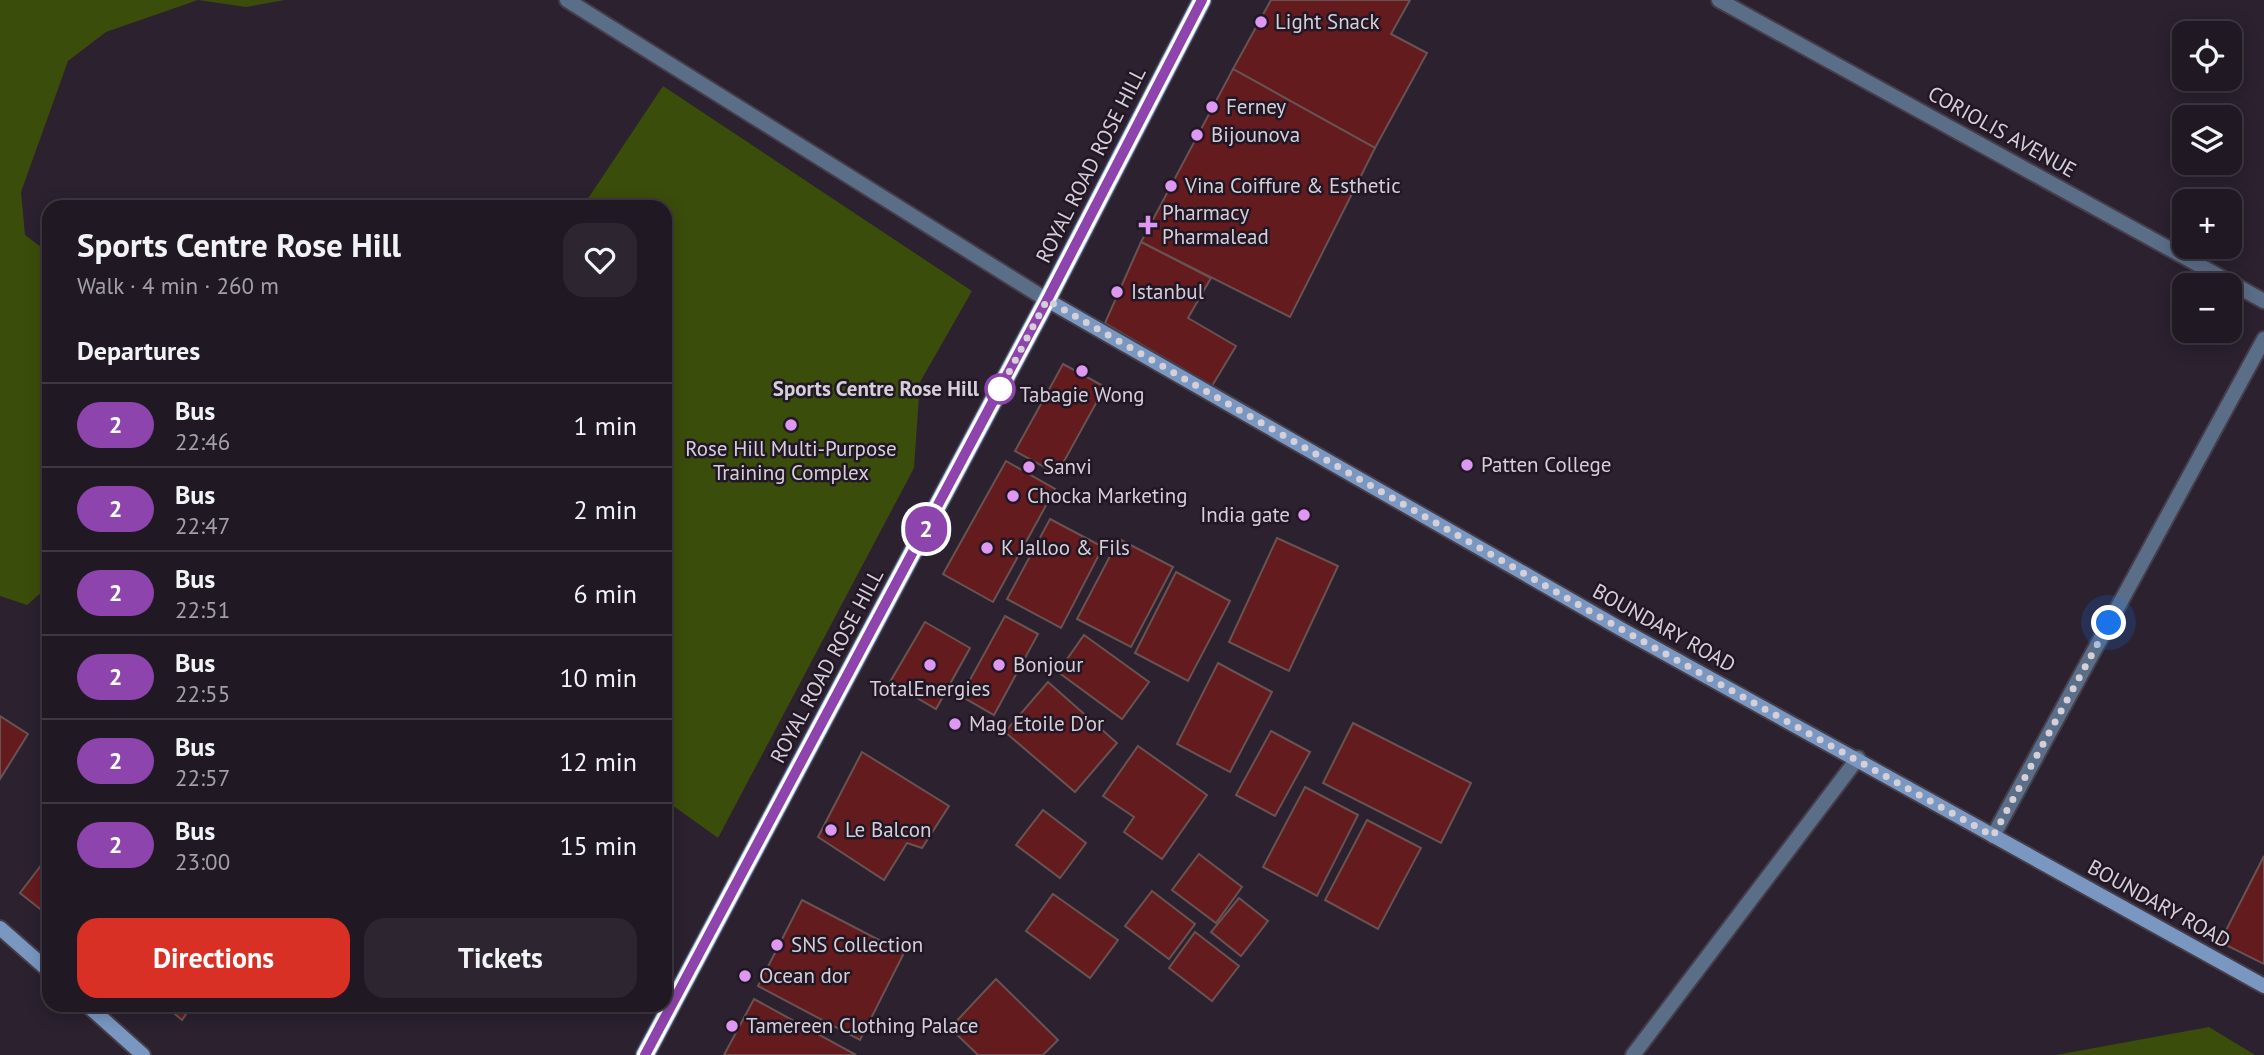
<!DOCTYPE html>
<meta charset="utf-8">
<style>
:root{--surface:#201923;--page:#2d2630;--text:#f1f3f6;--muted:#a2a0a6;--line:#3d3841;--accent:#d93025}
body{margin:0;font-family:"PT Sans",sans-serif;background:var(--page);color:var(--text);height:100vh;display:flex;flex-direction:column;font-size:26px;white-space:nowrap}
*{box-sizing:border-box;margin:0}
p{font-size:23px;color:var(--muted)}
.icon{flex:none;width:38px;height:38px;fill:none;stroke:currentColor;stroke-width:2;stroke-linecap:round;stroke-linejoin:round}
.map{position:relative;flex:1;overflow:hidden}
.details{position:absolute;left:42px;top:200px;width:630px;height:812px;display:flex;flex-direction:column;background:var(--surface);border-radius:21px;box-shadow:0 4px 18px #0003,0 0 0 2px var(--line)}
.details>*{flex:none}
.badge{padding:0 14px;border-radius:23px;font-size:24px;line-height:46px}
.tools{position:absolute;left:2172px;top:21px;display:grid;gap:14px}
.tools a{display:grid;place-items:center;width:70px;height:70px;border-radius:14px;background:var(--surface);box-shadow:0 4px 18px #0003,0 0 0 2px var(--line);font-size:35px}
.you{position:absolute;width:35px;height:35px;margin:-18px;border:5px solid #fff;border-radius:50%;background:#1a73e8;box-shadow:0 0 0 10px #1a73e833}
.map>.badge{position:absolute;translate:-50% -50%;box-shadow:0 0 0 4px #fff}
h2{padding:0 35px;font-size:26px;line-height:63px}
.round{display:grid;place-items:center;flex:none;width:74px;height:74px;border-radius:21px;background:var(--page)}
.overview{display:flex;align-items:center;justify-content:space-between;height:119px;padding:0 35px}
h1{font-size:33px;font-weight:800;line-height:52px}
.action{display:flex;gap:14px;margin-top:auto;padding:14px 35px}
.action a{flex:1;height:80px;border-radius:21px;background:var(--accent);color:#fff;font-size:28px;font-weight:800;line-height:80px;text-align:center}
.action a+a{background:var(--page);color:var(--text)}
ul{padding:0;list-style:none}
li{display:flex;align-items:center;gap:21px;height:84px;padding:0 35px;border-top:2px solid var(--line)}
li div{flex:1}
li b{display:block;font-size:26px}
li em{font-style:normal}
li .badge{min-width:77px;font-weight:700;text-align:center}
.map>svg:first-child{display:block}
.green{fill:#3b4d0a}
.building{fill:#641b1e;stroke:#695352;stroke-width:2}
.lines{fill:none;stroke-linecap:round;stroke-linejoin:round}
.lane-casing{stroke:#463d4a;stroke-width:18}
.street-casing{stroke:#463d4a;stroke-width:18}
.secondary-casing{stroke:#463d4a;stroke-width:18}
.primary-casing{stroke:#463d4a;stroke-width:21}
.lane{stroke:#5b6e88;stroke-width:14}
.street{stroke:#5b6e88;stroke-width:14}
.secondary{stroke:#7997c1;stroke-width:14}
.primary{stroke:#90b7ed;stroke-width:18}
.line-casing{stroke:#fff;stroke-width:16}
.line{stroke:#8e44ad;stroke-width:10}
.walk{stroke:#d5cfd8;stroke-width:7;stroke-dasharray:0 12.6}
.poi-dot{fill:#de98f2;stroke:#211725;stroke-width:2.5}
.stop-dot{fill:#fff;stroke:#8e44ad;stroke-width:3.5}
.labels{text-anchor:middle;stroke-width:5;stroke-linejoin:round;paint-order:stroke}
.poi-label{font-size:21px;fill:#d5cfd8;stroke:#211725;text-anchor:start}
.street-label{font-size:21px;fill:#d5cfd8;stroke:#211725}
.stop-label{font-size:21px;font-weight:bold;fill:#d5cfd8;stroke:#211725;text-anchor:end}
</style>
<div class="map">
<svg width="2264" height="1055" viewBox="0 0 2264 1055">
<rect width="100%" height="100%" fill="#2b212f"/>
<g class="green">
<path d="M 0,0 L 285,0 L 246,7 L 198,0 L 106,32 L 68,61 L 21,192 L 25,235 L 49,253 L 49,586 L 27,605 L 0,596 Z"/>
<path d="M 663,86 L 972,291 L 920,382 L 914,468 L 718,838 L 665,800 L 665,206 L 583,206 Z"/>
<path d="M 2209,1027 L 2255,1055 L 2056,1055 Z"/>
</g>
<g class="building">
<path d="M 1271,0 L 1410,0 L 1391,34 L 1427,53 L 1375,148 L 1233,69 Z"/>
<path d="M 1233,69 L 1375,148 L 1290,317 L 1141,242 Z"/>
<path d="M 1141,242 L 1211,278 L 1188,318 L 1236,346 L 1212,386 L 1105,323 Z"/>
<path d="M 1063,364 L 1105,387 L 1057,474 L 1015,451 Z"/>
<path d="M 1006,461 L 1055,489 L 993,602 L 943,574 Z"/>
<path d="M 1050,519 L 1103,547 L 1061,628 L 1007,599 Z"/>
<path d="M 1277,538 L 1338,566 L 1289,671 L 1229,642 Z"/>
<path d="M 1119,539 L 1173,567 L 1131,647 L 1077,619 Z"/>
<path d="M 1176,572 L 1230,601 L 1188,681 L 1135,653 Z"/>
<path d="M 1005,616 L 1038,634 L 994,715 L 961,696 Z"/>
<path d="M 925,622 L 970,648 L 936,709 L 890,682 Z"/>
<path d="M 1084,635 L 1149,682 L 1122,719 L 1058,672 Z"/>
<path d="M 1218,663 L 1272,692 L 1230,772 L 1177,744 Z"/>
<path d="M 1048,682 L 1117,743 L 1075,792 L 1005,732 Z"/>
<path d="M 0,716 L 28,734 L 0,779 Z"/>
<path d="M 1353,723 L 1471,783 L 1441,843 L 1323,783 Z"/>
<path d="M 1271,731 L 1310,752 L 1275,816 L 1236,795 Z"/>
<path d="M 1138,746 L 1207,795 L 1162,859 L 1124,832 L 1134,817 L 1103,796 Z"/>
<path d="M 862,752 L 949,806 L 922,848 L 907,843 L 884,880 L 818,837 Z"/>
<path d="M 1305,787 L 1358,815 L 1317,896 L 1263,867 Z"/>
<path d="M 1043,810 L 1086,843 L 1060,878 L 1016,845 Z"/>
<path d="M 1367,820 L 1421,848 L 1378,929 L 1325,900 Z"/>
<path d="M 1199,854 L 1242,887 L 1216,923 L 1172,890 Z"/>
<path d="M 49,855 L 49,916 L 20,893 Z"/>
<path d="M 2264,856 L 2264,964 L 2220,942 Z"/>
<path d="M 1152,891 L 1195,924 L 1169,959 L 1125,926 Z"/>
<path d="M 1053,894 L 1118,940 L 1090,978 L 1026,931 Z"/>
<path d="M 1239,898 L 1268,921 L 1241,956 L 1211,932 Z"/>
<path d="M 802,900 L 904,953 L 860,1040 L 758,986 Z"/>
<path d="M 1195,932 L 1239,966 L 1212,1001 L 1169,968 Z"/>
<path d="M 996,979 L 1058,1040 L 1043,1055 L 978,1055 L 950,1028 Z"/>
<path d="M 754,999 L 856,1055 L 724,1055 Z"/>
<path d="M 163,1004 L 193,1004 L 182,1020 Z"/>
</g>
<g class="lines">
<defs>
<path id="lane" d="M 1633,1055 L 1858,758"/>
<g id="street">
<path d="M 567,0 L 1047,300"/>
<path d="M 1719,0 L 2264,301"/>
<path d="M 1993,836 L 2264,339"/>
</g>
<g id="secondary">
<path d="M 1047,300 L 1621,629 L 2264,986"/>
<path d="M 0,928 L 49,971"/>
<path d="M 86,1004 L 143,1055"/>
</g>
<path id="primary" d="M 645,1055 L 1047,300 L 1202,0"/>
</defs>
<use href="#lane" class="lane-casing"/>
<use href="#street" class="street-casing"/>
<use href="#secondary" class="secondary-casing"/>
<use href="#primary" class="primary-casing"/>
<use href="#lane" class="lane"/>
<use href="#street" class="street"/>
<use href="#secondary" class="secondary"/>
<use href="#primary" class="primary"/>
</g>
<g class="lines">
<defs>
<path id="line" d="M 645,1055 L 1047,300 L 1202,0"/>
</defs>
<use href="#line" class="line-casing"/>
<use href="#line" class="line"/>
<path class="walk" d="M 1000,389 L 996,397 L 1047,300 L 1621,629 L 1993,836 L 2109,623"/>
</g>
<g class="poi-dot">
<circle cx="1261" cy="22" r="7"/>
<circle cx="1212" cy="107" r="7"/>
<circle cx="1197" cy="135" r="7"/>
<circle cx="1171" cy="186" r="7"/>
<path d="M1144.5 214.5h7v7h7v7h-7v7h-7v-7h-7v-7h7z"/>
<circle cx="1117" cy="292" r="7"/>
<circle cx="1082" cy="371" r="7"/>
<circle cx="791" cy="425" r="7"/>
<circle cx="1467" cy="465" r="7"/>
<circle cx="1029" cy="467" r="7"/>
<circle cx="1013" cy="496" r="7"/>
<circle cx="1304" cy="515" r="7"/>
<circle cx="987" cy="548" r="7"/>
<circle cx="930" cy="665" r="7"/>
<circle cx="999" cy="665" r="7"/>
<circle cx="955" cy="724" r="7"/>
<circle cx="831" cy="830" r="7"/>
<circle cx="777" cy="945" r="7"/>
<circle cx="745" cy="976" r="7"/>
<circle cx="732" cy="1026" r="7"/>
</g>
<circle class="stop-dot" cx="1000" cy="389" r="14"/>
<g class="labels">
<g class="poi-label">
<text x="1275" y="29">Light Snack</text>
<text x="1226" y="114">Ferney</text>
<text x="1211" y="142">Bijounova</text>
<text x="1185" y="193">Vina Coiffure &amp; Esthetic</text>
<text x="1162" y="220">Pharmacy<tspan x="1162" dy="24">Pharmalead</tspan></text>
<text x="1131" y="299">Istanbul</text>
<text x="1082" y="402" text-anchor="middle">Tabagie Wong</text>
<text x="791" y="456" text-anchor="middle">Rose Hill Multi-Purpose<tspan x="791" dy="24">Training Complex</tspan></text>
<text x="1481" y="472">Patten College</text>
<text x="1043" y="474">Sanvi</text>
<text x="1027" y="503">Chocka Marketing</text>
<text x="1290" y="522" text-anchor="end">India gate</text>
<text x="1001" y="555">K Jalloo &amp; Fils</text>
<text x="1013" y="672">Bonjour</text>
<text x="930" y="696" text-anchor="middle">TotalEnergies</text>
<text x="969" y="731">Mag Etoile D'or</text>
<text x="845" y="837">Le Balcon</text>
<text x="791" y="952">SNS Collection</text>
<text x="759" y="983">Ocean dor</text>
<text x="746" y="1033">Tamereen Clothing Palace</text>
</g>
<g class="street-label">
<text transform="translate(2002 132) rotate(29)" y="7">CORIOLIS AVENUE</text>
<text transform="translate(1091 165) rotate(-63)" y="7">ROYAL ROAD ROSE HILL</text>
<text transform="translate(1664 628) rotate(29)" y="7">BOUNDARY ROAD</text>
<text transform="translate(827 666) rotate(-62)" y="7">ROYAL ROAD ROSE HILL</text>
<text transform="translate(2159 904) rotate(29)" y="7">BOUNDARY ROAD</text>
</g>
<g class="stop-label">
<text x="979" y="396">Sports Centre Rose Hill</text>
</g>
</g>
</svg>
<div class="tools">
<a><svg class="icon" aria-label="locate" viewBox="0 0 24 24"><circle cx="12" cy="12" r="6"/><path d="M12 2v4M12 18v4M2 12h4M18 12h4"/></svg></a>
<a><svg class="icon" aria-label="layers" viewBox="0 0 24 24"><path d="M12 4l9 5-9 5-9-5zM3 14l9 5 9-5"/></svg></a>
<a>+</a>
<a>−</a>
</div>
<div class="you" style="left:2109px;top:623px"></div>
<b class="badge" style="left:926px;top:529px;background:#8e44ad;color:#fff">2</b>
<section class="details">
<div class="overview"><div><h1>Sports Centre Rose Hill</h1><p>Walk · 4 min · 260 m</p></div><a class="round"><svg class="icon" aria-label="heart" viewBox="0 0 24 24"><path d="M12 20l-8-8c-3-5 5-10 8-4 3-6 11-1 8 4z"/></svg></a></div>
<h2>Departures</h2>
<ul>
<li><span class="badge" style="background:#8e44ad;color:#fff">2</span><div><b>Bus</b><p>22:46</p></div><em>1 min</em></li>
<li><span class="badge" style="background:#8e44ad;color:#fff">2</span><div><b>Bus</b><p>22:47</p></div><em>2 min</em></li>
<li><span class="badge" style="background:#8e44ad;color:#fff">2</span><div><b>Bus</b><p>22:51</p></div><em>6 min</em></li>
<li><span class="badge" style="background:#8e44ad;color:#fff">2</span><div><b>Bus</b><p>22:55</p></div><em>10 min</em></li>
<li><span class="badge" style="background:#8e44ad;color:#fff">2</span><div><b>Bus</b><p>22:57</p></div><em>12 min</em></li>
<li><span class="badge" style="background:#8e44ad;color:#fff">2</span><div><b>Bus</b><p>23:00</p></div><em>15 min</em></li>
</ul>
<div class="action"><a>Directions</a><a>Tickets</a></div>
</section>
</div>
